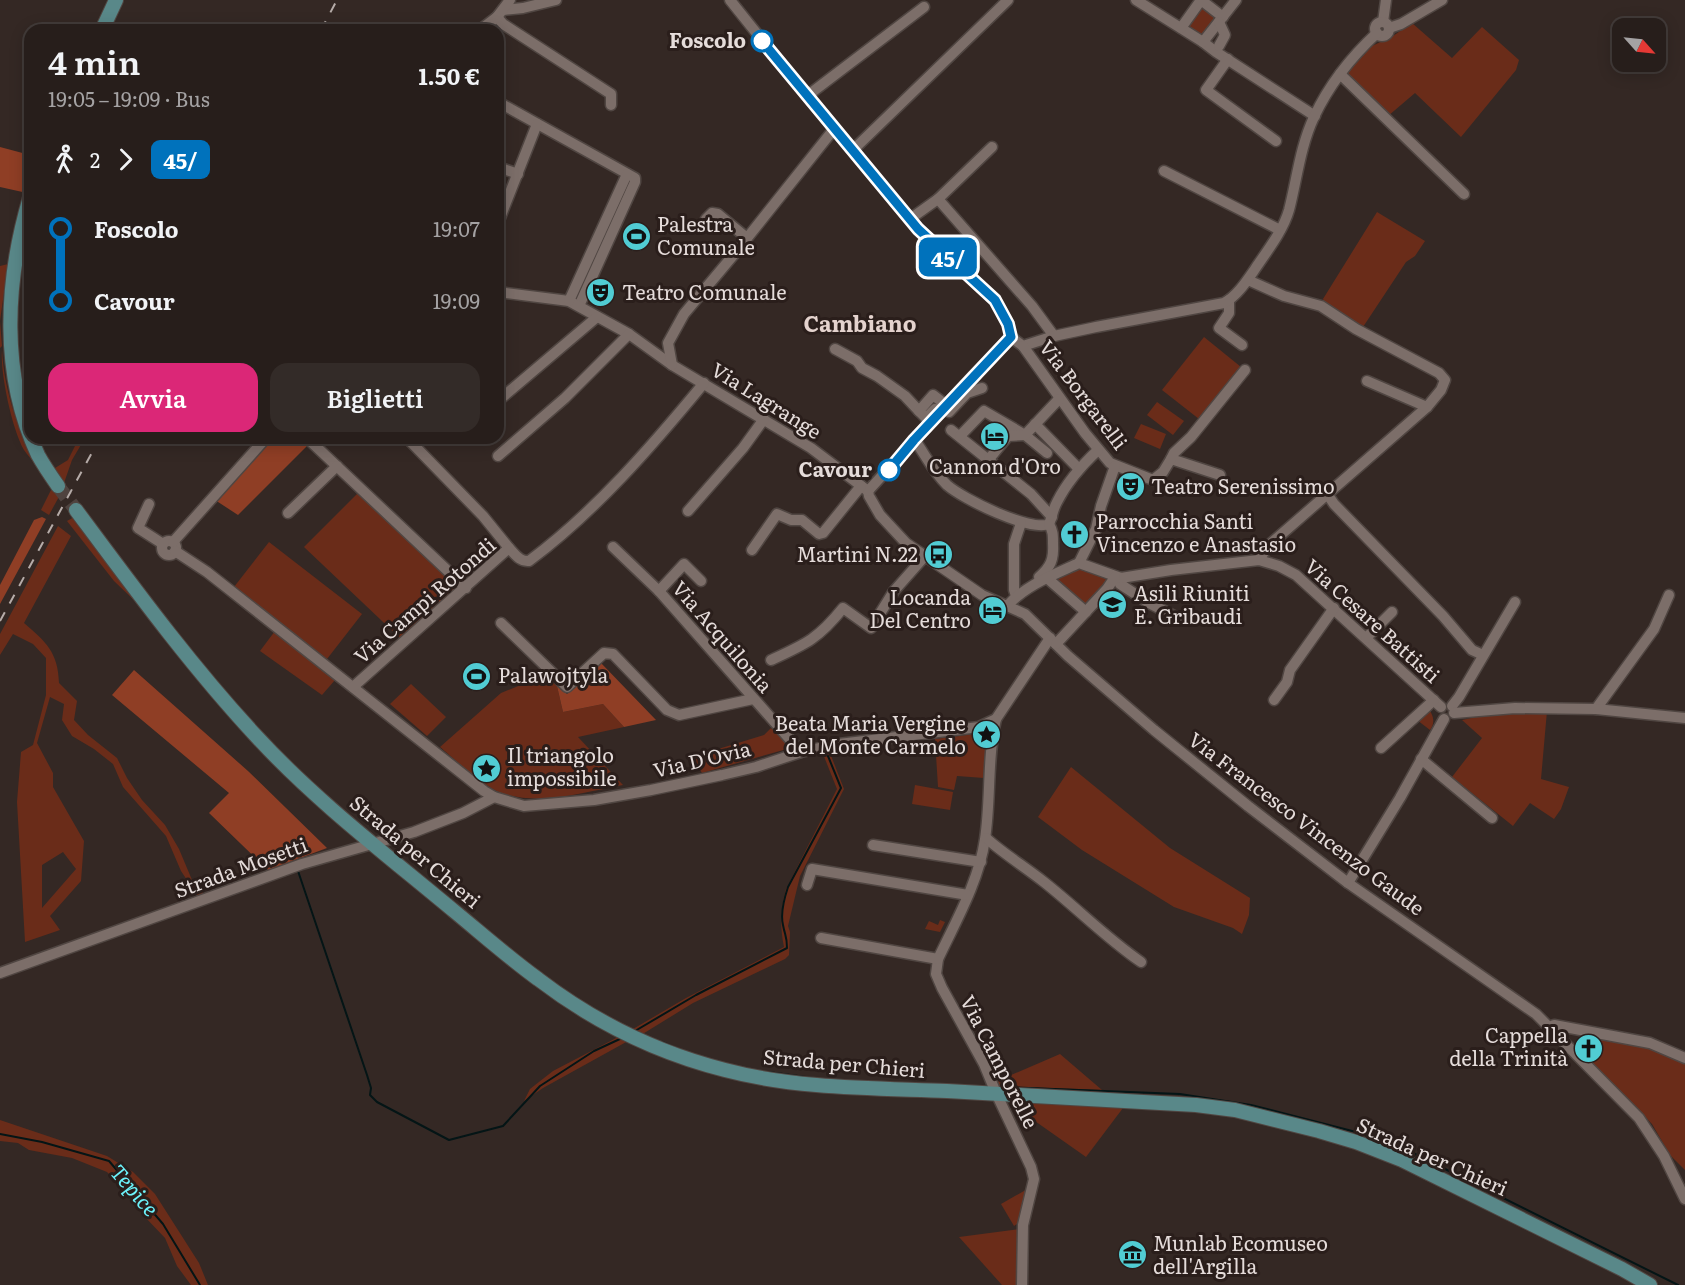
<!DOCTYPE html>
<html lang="it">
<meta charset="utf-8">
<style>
:root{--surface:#271e1b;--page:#332b28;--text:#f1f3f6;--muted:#a4a2a3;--line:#433c3a;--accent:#db2777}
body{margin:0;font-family:Literata,serif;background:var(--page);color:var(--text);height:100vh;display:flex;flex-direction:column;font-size:22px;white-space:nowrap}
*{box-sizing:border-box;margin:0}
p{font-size:20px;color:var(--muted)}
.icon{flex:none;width:33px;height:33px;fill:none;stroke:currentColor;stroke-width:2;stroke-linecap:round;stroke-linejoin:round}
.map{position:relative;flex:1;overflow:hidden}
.drawer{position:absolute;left:24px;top:24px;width:480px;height:420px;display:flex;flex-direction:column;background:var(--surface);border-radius:18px;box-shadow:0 3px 15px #0003,0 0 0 2px var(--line)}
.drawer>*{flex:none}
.badge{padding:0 12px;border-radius:9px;font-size:21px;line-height:39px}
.needle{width:39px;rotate:117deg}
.buttons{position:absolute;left:1612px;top:18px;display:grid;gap:12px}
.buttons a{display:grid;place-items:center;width:54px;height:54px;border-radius:12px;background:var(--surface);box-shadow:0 3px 15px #0003,0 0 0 2px var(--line);font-size:30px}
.map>.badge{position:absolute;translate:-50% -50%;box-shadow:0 0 0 3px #fff}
.legs{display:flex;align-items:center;gap:9px;height:66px;padding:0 24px;font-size:20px}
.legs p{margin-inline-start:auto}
.summary{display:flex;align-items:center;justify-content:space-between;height:102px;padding:0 24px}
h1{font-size:33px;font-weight:600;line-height:45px}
.action{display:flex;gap:12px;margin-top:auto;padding:12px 24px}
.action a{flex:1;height:69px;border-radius:18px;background:var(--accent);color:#fff;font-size:24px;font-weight:600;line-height:69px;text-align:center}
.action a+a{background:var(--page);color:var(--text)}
ul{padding:0 24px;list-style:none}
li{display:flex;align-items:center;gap:21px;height:72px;font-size:22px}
li i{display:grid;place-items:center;width:9px;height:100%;margin:0 8px;background:currentColor}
li i::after{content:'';width:15px;height:15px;margin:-8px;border:4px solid;border-radius:50%;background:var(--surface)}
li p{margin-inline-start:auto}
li:first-child i{background:linear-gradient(#0000 50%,currentColor 0)}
li:last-child i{background:linear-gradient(currentColor 50%,#0000 0)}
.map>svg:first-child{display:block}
.green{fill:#6a2c19;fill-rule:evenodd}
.forest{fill:#8f3e25}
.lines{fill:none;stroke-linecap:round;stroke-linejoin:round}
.stream{stroke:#041516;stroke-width:2}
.major-tunnel{stroke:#4f433f;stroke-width:14;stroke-dasharray:14 7;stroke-linecap:butt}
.minor-casing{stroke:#504642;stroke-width:13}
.major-casing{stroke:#504642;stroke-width:16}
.minor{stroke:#7c6e69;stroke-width:10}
.major{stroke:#598889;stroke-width:14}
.rail{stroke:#b6aca9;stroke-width:2;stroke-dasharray:10 10;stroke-linecap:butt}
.line-1-casing{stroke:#fff;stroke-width:14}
.line-1{stroke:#0072bc;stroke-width:9}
.stop-1-dot{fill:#fff;stroke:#0072bc;stroke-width:3}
.labels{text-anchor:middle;stroke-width:6;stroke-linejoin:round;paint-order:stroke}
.stop-label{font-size:20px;font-weight:bold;fill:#e5dcda;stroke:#2a1e1b;text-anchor:end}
.poi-label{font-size:20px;fill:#e5dcda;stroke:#2a1e1b;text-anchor:start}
.street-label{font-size:20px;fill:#e5dcda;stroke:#2a1e1b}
.water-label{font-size:21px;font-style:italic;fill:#6cf2fa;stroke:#2a1e1b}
.quarter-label{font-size:22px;font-weight:bold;fill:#e4d3ce;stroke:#2a1e1b}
</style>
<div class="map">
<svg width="1685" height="1285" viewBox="0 0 1685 1285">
<rect width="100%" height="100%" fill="#342824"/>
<g class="green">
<path d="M 1201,0 L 1223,17 L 1203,42 L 1181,28 Z"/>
<path d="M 1412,23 L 1452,58 L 1482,27 L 1519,60 L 1516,70 L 1461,137 L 1415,93 L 1388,116 L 1345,75 L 1372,46 L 1393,36 Z"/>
<path d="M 1377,212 L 1425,241 L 1415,256 L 1406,262 L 1363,327 L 1326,306 L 1323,299 Z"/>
<path d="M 8,264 L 0,321 L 2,346 L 0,348 L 0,266 Z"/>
<path d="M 1204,337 L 1241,367 L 1199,419 L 1162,390 Z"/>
<path d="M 2,350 C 4,392 19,432 38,468 C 34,462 28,456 24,450 C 12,429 0,373 2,350 Z"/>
<path d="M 1157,402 L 1184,421 L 1173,435 L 1147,415 Z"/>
<path d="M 1141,424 L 1166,434 L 1160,449 L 1134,438 Z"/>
<path d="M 79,438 L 85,438 L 72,460 L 64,483 L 55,468 L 68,460 Z"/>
<path d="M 52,488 L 61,493 L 49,515 L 41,510 Z"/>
<path d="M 358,493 L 457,587 L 401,639 L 304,547 Z"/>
<path d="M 74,517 L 138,604 L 114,581 L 67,521 Z"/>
<path d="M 58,526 L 71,536 L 24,623 C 46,642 58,652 59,683 L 77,701 L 74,720 L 88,735 L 117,758 L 127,778 L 142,800 L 165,825 L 179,849 L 192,880 L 205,895 L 199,898 L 181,871 L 166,836 L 123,787 L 113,764 L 94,749 L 72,736 L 62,720 L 64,704 L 50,697 L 37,743 L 53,773 L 53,787 L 84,841 L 81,881 L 50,916 L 60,930 L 25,942 L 17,802 L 21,752 L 33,745 L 46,695 L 46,658 L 33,644 L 13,634 L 0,655 L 0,634 ZM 63,852 L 76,869 L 42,908 L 42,865 Z"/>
<path d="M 269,542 L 362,614 L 327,659 L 234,587 Z"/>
<path d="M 1079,566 L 1111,580 L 1086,610 L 1050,579 Z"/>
<path d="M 275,631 L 335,680 L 322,695 L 260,651 Z"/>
<path d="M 545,675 L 557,686 L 563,712 L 603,704 L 624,727 L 578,737 L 623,785 C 584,792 538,807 499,792 C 485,787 453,758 440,747 L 501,693 Z"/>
<path d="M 411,684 L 446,717 L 427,736 L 390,704 Z"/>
<path d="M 1429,709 C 1434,717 1435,723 1430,730 L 1417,720 Z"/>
<path d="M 1547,711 L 1541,779 L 1569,787 L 1561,809 L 1554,819 L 1530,803 L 1513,826 L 1452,777 L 1482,738 L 1462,720 L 1495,713 Z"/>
<path d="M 771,728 L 788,745 L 787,749 L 702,773 L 692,757 L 764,735 Z"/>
<path d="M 975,734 L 987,742 L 984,778 L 957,776 L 954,790 L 938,787 L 935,739 Z"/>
<path d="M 830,753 L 844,789 L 800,876 L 788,926 L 790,932 L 789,955 L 785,959 L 693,1003 L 641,1035 L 633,1029 L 686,998 L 784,947 C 780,927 780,909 786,889 L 837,789 L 823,754 Z"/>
<path d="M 1071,767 L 1170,848 L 1250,898 L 1249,915 L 1242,934 L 1233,928 L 1174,907 L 1082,850 L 1038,817 Z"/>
<path d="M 915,785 L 953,792 L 950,810 L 912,804 Z"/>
<path d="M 940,920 L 945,922 L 940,932 L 925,929 L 929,921 L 938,925 Z"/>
<path d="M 1591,1035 L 1642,1045 L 1685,1062 L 1685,1170 L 1670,1155 L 1652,1124 L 1579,1049 Z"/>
<path d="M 620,1036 L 628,1041 L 543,1088 L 524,1101 L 530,1089 L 553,1071 Z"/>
<path d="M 1060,1054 L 1102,1090 L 998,1086 L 995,1082 Z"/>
<path d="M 1026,1102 L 1123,1108 L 1086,1157 L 1015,1107 Z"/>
<path d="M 0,1120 L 107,1156 L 133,1172 L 155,1194 L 199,1263 L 208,1285 L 191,1285 L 177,1266 L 165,1238 L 145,1217 L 133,1198 L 107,1172 L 72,1158 L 29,1150 L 18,1143 L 0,1141 Z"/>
<path d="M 1031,1187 L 1021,1221 L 1014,1226 L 1001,1204 Z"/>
<path d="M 1020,1229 L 1019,1285 L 1002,1285 L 959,1237 Z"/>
</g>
<g class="forest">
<path d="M 0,147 L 30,155 L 30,184 L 27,193 L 0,187 Z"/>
<path d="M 270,438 L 300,438 L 308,445 L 238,515 L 215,500 Z"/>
<path d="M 42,517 L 46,519 L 0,604 L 0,585 L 34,520 Z"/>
<path d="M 601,663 L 656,720 L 624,727 L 603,704 L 563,712 L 557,686 L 567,694 Z"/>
<path d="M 134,670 L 248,771 L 327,848 L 268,870 L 209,813 L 229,793 L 112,695 Z"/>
</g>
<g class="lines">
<g class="stream">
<path d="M 298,871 L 367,1075 L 371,1088 L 370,1095 L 377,1102 L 449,1140 L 503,1126 L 540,1086 L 594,1051 L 622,1038"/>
<path d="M 635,1031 L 696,995 L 787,948 C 787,936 785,936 783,925 C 780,913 784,899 788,887 L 841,788 L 828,756"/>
<path d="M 662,1042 L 684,1051"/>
<path d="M 768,1072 L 813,1078"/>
<path d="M 852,1081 L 900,1083"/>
<path d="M 1000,1087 L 1180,1094 L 1251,1105 L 1360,1133 L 1413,1153 L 1678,1285"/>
<path d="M 0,1134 L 42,1142 L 109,1161 L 163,1224 L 200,1285"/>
</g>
<path class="major-tunnel" d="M 58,486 L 76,510"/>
<defs>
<g id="minor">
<path d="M 730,0 L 807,96 L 918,229 L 995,300 L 1008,323 L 1011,337"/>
<path d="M 1136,0 L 1203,42 L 1216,52 L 1315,116"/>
<path d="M 503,10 L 523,8 L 556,0"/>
<path d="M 497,17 L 503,24 L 611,94 L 611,105"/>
<path d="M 1383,22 L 1386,0"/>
<circle cx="1382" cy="29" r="7"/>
<path d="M 1181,28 L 1201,0 L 1223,17"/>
<path d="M 1389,28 L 1401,24 L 1442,0"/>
<path d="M 480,30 L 497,17 L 510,0"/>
<path d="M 1203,42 L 1236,0"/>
<path d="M 1219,46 L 1225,35 L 1219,22"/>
<path d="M 1228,59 L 1206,90 L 1276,141"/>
<path d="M 1340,74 L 1464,194"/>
<path d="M 807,96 L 924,7"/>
<path d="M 498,102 L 635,178 L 635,182 L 579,306"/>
<path d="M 853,150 L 1008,0"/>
<path d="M 498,167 L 518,174"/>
<path d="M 1164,171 L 1280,230"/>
<path d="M 938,199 L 1032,306 L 1054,336"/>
<path d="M 706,219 L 712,213 L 718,214 L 747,238"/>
<path d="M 910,219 L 938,199 L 992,147"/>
<path d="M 498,223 L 537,124"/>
<path d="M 1248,280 L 1284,296 L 1321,306 L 1356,329 L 1439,373 L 1445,380 L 1441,390 L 1427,407 L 1268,546 L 1259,560"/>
<path d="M 498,292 L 569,301 L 629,334 L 672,365 L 811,448 L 868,491"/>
<path d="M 1229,300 L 1229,313 L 1219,328 L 1242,345"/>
<path d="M 569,301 L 627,174"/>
<path d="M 1011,337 L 1023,346 L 1054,336 L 1096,327 L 1224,303 C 1237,296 1246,282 1255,269 C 1267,251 1283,231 1289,210 C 1297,179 1300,147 1314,117 C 1329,85 1351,57 1377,33"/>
<path d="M 1023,346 L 1085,433 L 1110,463 L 1153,480 L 1163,472 L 1171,459 L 1220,475"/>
<path d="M 835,349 L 857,361 L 862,368 L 877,376 L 905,396 L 919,411"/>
<path d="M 672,365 L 668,343 L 684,314 L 736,252 L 834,129"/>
<path d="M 1367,381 L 1427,407"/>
<path d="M 498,401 L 597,317"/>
<path d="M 935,409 L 926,418 L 919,411 L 933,395 L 946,405"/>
<path d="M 949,412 L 967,393 L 982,388"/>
<path d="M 1035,424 L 1079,469"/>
<path d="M 951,430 L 1031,494 L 1052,517"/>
<path d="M 960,436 L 984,411 L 1025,435 L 1047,453"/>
<path d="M 307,438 L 466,588"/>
<path d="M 407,438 L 483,516 L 509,548"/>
<path d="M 914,439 C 925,454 933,472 947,485 C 963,499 1030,532 1049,524 C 1052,517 1053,509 1057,502 C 1067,482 1082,465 1098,450"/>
<path d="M 498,456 L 565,398 L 629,334"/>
<path d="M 989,459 L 1008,436 L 1025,435 L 1059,399"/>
<path d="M 1171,459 L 1174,453 L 1191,437 L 1245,370"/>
<path d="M 868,491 L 869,496 L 880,515 L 906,543 L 982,595 L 1025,614 L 1068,656 L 1154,730 L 1248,806 L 1348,883 L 1536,1014 L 1639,1118 L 1664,1156 L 1685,1199"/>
<path d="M 868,491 L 974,375 L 1011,337"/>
<path d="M 1328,495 L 1334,504 L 1443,616 L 1472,650 L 1483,655"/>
<path d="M 149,504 L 138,528 L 163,544"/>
<path d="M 688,511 L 743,448 L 764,419"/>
<path d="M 288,513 L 337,466"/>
<circle cx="169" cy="548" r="7"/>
<path d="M 173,542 L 266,438"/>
<path d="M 613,547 L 659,591 L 801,752"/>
<path d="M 752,550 L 777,514 L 791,520 L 802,520 L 819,534 L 823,533 L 861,486"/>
<path d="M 175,551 L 207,572 L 484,791 L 494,797 L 524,806 L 594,800 L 651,790 L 722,775 L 756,767 L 801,752 L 839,744 L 979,727 L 996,719 L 1050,638"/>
<path d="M 1079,563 L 1096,529 L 1101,506 L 1115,466"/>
<path d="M 1039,577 C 1051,567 1054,559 1053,543 C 1053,535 1053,531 1049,524"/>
<path d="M 1047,578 L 1086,612"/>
<path d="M 1121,578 L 1120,584 L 1149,603 L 1178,618"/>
<path d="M 659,591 L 684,564 L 701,581"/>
<path d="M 1016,596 L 1014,590 L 1014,544 L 1021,523"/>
<path d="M 1007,606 C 1026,585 1053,575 1079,563 L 1121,578 L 1171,570 L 1259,560 L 1279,566 L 1296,575 L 1441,707"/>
<path d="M 501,623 L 567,687 L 604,653 L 613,654 L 667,710 L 679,715 L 753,699"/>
<path d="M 1366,638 L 1392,612"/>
<path d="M 1056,644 L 1107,589 L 1115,577"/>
<path d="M 771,660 C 806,644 818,639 843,608 L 871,628 L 894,591 L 925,556"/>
<path d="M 353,687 L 509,548 C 515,554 520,562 529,561 C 595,512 652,446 704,383"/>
<path d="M 1274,700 L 1287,682 L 1290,670 L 1334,608"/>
<path d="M 1452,706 L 1459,697 L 1515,602"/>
<path d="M 1596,709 L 1654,629 L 1669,595"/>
<path d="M 1454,713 L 1515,708 L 1596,709 L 1685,718"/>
<path d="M 996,719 C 987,758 991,799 985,839 C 979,881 956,921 938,959 L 936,974 L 942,988 L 984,1064 L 996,1093 L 1031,1167 L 1034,1179 L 1023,1225 L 1022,1285"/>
<path d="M 1381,748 L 1434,700"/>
<path d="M 1421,759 L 1492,818"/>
<path d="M 986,838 C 1004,854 1025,867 1044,882 C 1077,908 1106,938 1141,962"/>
<path d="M 873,845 L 981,862"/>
<path d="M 1348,883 L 1400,798 L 1444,719"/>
<path d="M 807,885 L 812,869 L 968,895"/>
<path d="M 821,938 L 938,959"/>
<path d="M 0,973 L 302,864 L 414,832 L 463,813 L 494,797"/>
<path d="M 1550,1027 L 1554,1025 L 1650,1043 L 1685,1058"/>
</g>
<g id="major">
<path d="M 102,30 L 116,0"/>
<path d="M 30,197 C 5,282 0,374 38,455 C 44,466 51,476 58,486"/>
<path d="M 76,510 C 134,588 191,666 257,737 C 316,801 387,855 454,911 C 482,934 509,958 538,979 C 593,1021 658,1053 725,1070 C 797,1089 873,1088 947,1091 C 1030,1095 1113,1100 1196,1105 L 1235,1110 L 1319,1131 L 1356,1142 L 1402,1160 L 1622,1269 L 1650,1285"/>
</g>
</defs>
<use href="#minor" class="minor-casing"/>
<use href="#major" class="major-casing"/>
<use href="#minor" class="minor"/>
<use href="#major" class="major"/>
<g class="rail">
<path d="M 321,30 L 337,0"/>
<path d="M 0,621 L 100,438"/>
</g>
</g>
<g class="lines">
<defs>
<path id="line-1" d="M 762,41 L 918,229 L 995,300 L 1008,324 L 1011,337 L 914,440 L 889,470"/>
</defs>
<use href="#line-1" class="line-1-casing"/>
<use href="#line-1" class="line-1"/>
</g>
<defs>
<symbol id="stadium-disc" viewBox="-11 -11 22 22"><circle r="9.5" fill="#51ccd3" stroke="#2a1e1b"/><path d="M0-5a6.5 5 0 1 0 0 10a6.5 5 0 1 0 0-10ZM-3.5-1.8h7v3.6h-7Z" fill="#111"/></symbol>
<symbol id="theatre-disc" viewBox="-11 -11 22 22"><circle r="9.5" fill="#51ccd3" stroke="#2a1e1b"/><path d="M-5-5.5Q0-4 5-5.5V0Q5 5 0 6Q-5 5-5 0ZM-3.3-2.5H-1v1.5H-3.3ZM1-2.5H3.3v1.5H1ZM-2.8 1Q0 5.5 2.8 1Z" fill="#111"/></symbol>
<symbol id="hotel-disc" viewBox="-11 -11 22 22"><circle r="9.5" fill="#51ccd3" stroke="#2a1e1b"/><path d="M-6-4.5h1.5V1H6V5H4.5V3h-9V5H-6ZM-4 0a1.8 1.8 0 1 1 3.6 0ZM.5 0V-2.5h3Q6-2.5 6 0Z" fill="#111"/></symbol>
<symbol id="church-disc" viewBox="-11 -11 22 22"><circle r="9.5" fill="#51ccd3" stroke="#2a1e1b"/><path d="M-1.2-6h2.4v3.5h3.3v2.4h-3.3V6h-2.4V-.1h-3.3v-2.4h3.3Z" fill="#111"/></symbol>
<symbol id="bus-disc" viewBox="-11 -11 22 22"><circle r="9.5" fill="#51ccd3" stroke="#2a1e1b"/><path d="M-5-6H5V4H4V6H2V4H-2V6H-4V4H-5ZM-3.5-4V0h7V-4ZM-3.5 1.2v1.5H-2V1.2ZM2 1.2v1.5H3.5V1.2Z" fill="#111"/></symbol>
<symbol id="school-disc" viewBox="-11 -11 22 22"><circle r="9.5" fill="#51ccd3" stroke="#2a1e1b"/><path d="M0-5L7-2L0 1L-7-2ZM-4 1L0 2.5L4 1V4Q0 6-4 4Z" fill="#111"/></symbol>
<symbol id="sight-disc" viewBox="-11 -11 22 22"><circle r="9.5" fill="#51ccd3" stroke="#2a1e1b"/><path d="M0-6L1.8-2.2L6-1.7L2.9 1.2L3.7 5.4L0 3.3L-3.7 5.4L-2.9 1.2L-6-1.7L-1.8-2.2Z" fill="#111"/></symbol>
<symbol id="museum-disc" viewBox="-11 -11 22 22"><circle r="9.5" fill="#51ccd3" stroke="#2a1e1b"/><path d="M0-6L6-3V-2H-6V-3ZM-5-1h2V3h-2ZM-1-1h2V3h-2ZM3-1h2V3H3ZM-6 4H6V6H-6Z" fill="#111"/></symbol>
</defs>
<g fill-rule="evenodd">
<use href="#stadium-disc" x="620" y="220" width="33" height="33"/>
<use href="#theatre-disc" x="584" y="276" width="33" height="33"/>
<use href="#hotel-disc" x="978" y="420" width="33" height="33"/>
<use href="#theatre-disc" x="1114" y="470" width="33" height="33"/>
<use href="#church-disc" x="1058" y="518" width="33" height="33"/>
<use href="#bus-disc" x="922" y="538" width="33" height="33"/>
<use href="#school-disc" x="1096" y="588" width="33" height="33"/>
<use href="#hotel-disc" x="976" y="594" width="33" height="33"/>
<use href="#stadium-disc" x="460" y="660" width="33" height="33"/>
<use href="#sight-disc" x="970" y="718" width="33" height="33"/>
<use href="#sight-disc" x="470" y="752" width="33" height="33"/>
<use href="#church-disc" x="1572" y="1032" width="33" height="33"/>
<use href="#museum-disc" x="1116" y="1238" width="33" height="33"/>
</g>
<g class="stop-1-dot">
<circle cx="762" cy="41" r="10"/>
<circle cx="889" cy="470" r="10"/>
</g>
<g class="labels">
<g class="stop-label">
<text x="746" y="48">Foscolo</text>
<text x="872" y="477">Cavour</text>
</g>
<g class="poi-label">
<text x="657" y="232">Palestra<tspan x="657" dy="23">Comunale</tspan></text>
<text x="622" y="300">Teatro Comunale</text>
<text x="995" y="474" text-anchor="middle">Cannon d'Oro</text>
<text x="1151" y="494">Teatro Serenissimo</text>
<text x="1096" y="529">Parrocchia Santi<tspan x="1096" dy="23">Vincenzo e Anastasio</tspan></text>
<text x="918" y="562" text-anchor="end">Martini N.22</text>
<text x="1134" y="601">Asili Riuniti<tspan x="1134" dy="23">E. Gribaudi</tspan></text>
<text x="971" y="605" text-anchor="end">Locanda<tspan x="971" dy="23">Del Centro</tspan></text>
<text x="498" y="683">Palawojtyla</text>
<text x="966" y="731" text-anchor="end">Beata Maria Vergine<tspan x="966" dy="23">del Monte Carmelo</tspan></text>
<text x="507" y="763">Il triangolo<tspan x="507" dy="23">impossibile</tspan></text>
<text x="1568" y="1043" text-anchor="end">Cappella<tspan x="1568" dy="23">della Trinità</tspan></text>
<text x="1153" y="1251">Munlab Ecomuseo<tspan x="1153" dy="23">dell'Argilla</tspan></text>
</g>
<g class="street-label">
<text transform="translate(1083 395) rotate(53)" y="7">Via Borgarelli</text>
<text transform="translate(766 401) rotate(32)" y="7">Via Lagrange</text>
<text transform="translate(425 601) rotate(-41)" y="7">Via Campi Rotondi</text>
<text transform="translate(1372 621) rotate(42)" y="7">Via Cesare Battisti</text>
<text transform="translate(722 637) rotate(49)" y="7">Via Acquilonia</text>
<text transform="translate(702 760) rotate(-13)" y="7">Via D'Ovia</text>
<text transform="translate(1306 824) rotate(37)" y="7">Via Francesco Vincenzo Gaude</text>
<text transform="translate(415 852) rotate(40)" y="7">Strada per Chieri</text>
<text transform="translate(241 868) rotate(-20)" y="7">Strada Mosetti</text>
<text transform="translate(999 1062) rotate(63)" y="7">Via Camporelle</text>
<text transform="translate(844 1064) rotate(5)" y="7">Strada per Chieri</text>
<text transform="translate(1432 1157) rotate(24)" y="7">Strada per Chieri</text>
</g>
<g class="water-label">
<text transform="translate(134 1191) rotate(49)" y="7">Tepice</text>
</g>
<g class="quarter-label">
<text x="860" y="332">Cambiano</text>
</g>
</g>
</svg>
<div class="buttons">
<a><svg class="needle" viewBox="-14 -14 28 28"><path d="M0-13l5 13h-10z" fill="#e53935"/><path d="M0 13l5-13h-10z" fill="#a4a2a3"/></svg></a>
</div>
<b class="badge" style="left:948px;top:257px;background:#0072bc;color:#fff">45/</b>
<section class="drawer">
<div class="summary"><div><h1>4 min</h1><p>19:05 – 19:09 · Bus</p></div><b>1.50 €</b></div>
<div class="legs"><svg class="icon" aria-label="walk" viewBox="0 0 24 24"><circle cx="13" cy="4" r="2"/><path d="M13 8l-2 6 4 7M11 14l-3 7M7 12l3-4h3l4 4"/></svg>2<svg class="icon" aria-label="forward" viewBox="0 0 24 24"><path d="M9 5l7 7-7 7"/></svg><b class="badge" style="background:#0072bc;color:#fff">45/</b></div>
<ul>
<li><i style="color:#0072bc"></i><b>Foscolo</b><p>19:07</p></li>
<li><i style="color:#0072bc"></i><b>Cavour</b><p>19:09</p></li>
</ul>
<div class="action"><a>Avvia</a><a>Biglietti</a></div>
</section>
</div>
